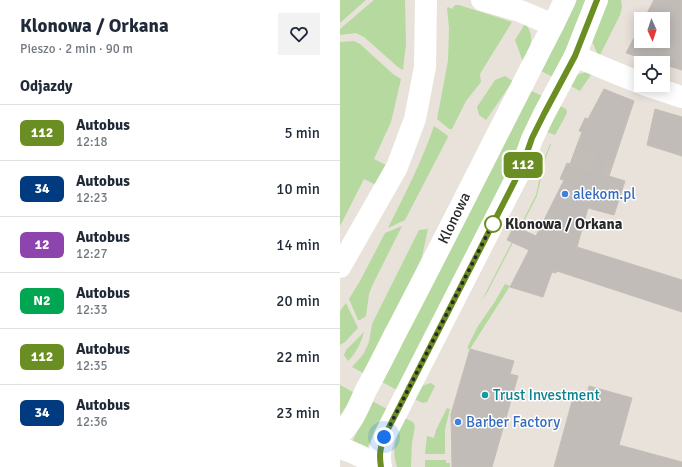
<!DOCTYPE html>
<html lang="pl">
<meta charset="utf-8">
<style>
:root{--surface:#fff;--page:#f2f2f3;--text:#1f2937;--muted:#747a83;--line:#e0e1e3}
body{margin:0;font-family:Signika,sans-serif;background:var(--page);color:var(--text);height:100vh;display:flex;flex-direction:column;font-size:15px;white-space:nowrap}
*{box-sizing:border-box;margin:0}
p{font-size:13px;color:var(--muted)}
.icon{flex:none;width:22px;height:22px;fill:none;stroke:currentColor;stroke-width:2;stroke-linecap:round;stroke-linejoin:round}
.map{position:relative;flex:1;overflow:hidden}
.details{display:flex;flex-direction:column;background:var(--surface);width:340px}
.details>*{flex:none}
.badge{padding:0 8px;border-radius:6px;font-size:14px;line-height:26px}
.needle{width:26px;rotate:177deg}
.buttons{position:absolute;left:294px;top:12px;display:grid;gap:8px}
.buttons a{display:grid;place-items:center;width:36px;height:36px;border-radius:0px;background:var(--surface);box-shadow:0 2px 10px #0003;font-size:20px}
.you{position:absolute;width:20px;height:20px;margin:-10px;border:3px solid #fff;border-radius:50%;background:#1a73e8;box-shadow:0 0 0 6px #1a73e833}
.map>.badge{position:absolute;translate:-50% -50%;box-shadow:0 0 0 2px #fff}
h2{padding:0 20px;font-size:15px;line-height:36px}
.round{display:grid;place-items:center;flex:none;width:42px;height:42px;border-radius:0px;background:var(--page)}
.head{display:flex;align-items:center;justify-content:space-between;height:68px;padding:0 20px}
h1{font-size:19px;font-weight:700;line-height:30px}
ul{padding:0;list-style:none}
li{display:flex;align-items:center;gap:12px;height:56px;padding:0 20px;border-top:1px solid var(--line)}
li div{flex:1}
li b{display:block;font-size:15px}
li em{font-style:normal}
li .badge{min-width:44px;font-weight:700;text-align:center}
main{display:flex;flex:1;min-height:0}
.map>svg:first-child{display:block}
.green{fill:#b5d99e}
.building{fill:#c1bcb8;stroke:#c3beb5}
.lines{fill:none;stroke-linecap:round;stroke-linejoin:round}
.minor-tunnel{stroke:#c2bdb7;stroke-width:22;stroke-dasharray:22 11;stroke-linecap:butt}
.minor{stroke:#fff;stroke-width:22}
.line-casing{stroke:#fff;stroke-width:9}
.line{stroke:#6b8e23;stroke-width:6}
.walk{stroke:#282828;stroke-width:4;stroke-dasharray:0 7.2}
.shop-dot{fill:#3f7fe0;stroke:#fff;stroke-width:1.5}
.stop-dot{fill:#fff;stroke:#6b8e23;stroke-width:2}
.culture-dot{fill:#0f9aa8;stroke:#fff;stroke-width:1.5}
.labels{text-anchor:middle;stroke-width:3;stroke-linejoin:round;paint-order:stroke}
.shop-label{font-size:15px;fill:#366cbe;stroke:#fff;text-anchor:start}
.street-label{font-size:15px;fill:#282828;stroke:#fff}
.stop-label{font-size:15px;font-weight:bold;fill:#282828;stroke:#fff;text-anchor:start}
.culture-label{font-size:15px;fill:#0d838f;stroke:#fff;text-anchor:start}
</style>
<main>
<section class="details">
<div class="head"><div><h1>Klonowa / Orkana</h1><p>Pieszo · 2 min · 90 m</p></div><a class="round"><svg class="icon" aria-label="heart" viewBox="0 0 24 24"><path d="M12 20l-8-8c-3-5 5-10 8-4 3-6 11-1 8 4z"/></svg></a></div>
<h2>Odjazdy</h2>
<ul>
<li><span class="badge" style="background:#6b8e23;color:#fff">112</span><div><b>Autobus</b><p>12:18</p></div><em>5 min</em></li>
<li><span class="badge" style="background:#003b80;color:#fff">34</span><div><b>Autobus</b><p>12:23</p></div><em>10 min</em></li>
<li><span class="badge" style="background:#8e44ad;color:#fff">12</span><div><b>Autobus</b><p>12:27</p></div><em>14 min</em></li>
<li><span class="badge" style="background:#00a651;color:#fff">N2</span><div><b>Autobus</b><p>12:33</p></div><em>20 min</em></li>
<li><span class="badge" style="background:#6b8e23;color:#fff">112</span><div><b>Autobus</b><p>12:35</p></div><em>22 min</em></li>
<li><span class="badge" style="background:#003b80;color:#fff">34</span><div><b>Autobus</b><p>12:36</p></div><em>23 min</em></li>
</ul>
</section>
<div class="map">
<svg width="342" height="467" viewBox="0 0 342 467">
<rect width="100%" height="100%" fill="#e9e2db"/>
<g class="green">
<path d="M 0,0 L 26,0 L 0,23 Z"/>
<path d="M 34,0 L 65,0 L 66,44 L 63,70 L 58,67 L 24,37 L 16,33 L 0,35 L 0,29 Z"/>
<path d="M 237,0 L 250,0 L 215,78 L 201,71 Z"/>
<path d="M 268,0 L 281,0 L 282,7 L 280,15 L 260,55 L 257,53 L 252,41 Z"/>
<path d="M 116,5 L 119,5 L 172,22 L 140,74 L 141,82 L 126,101 L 112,129 L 109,129 L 97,119 L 105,77 L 108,60 L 109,28 L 107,8 L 108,7 L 112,9 L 114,6 Z"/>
<path d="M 185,24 C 197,37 189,49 183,62 L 175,40 Z"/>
<path d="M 14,41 L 20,44 L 53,74 L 61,79 L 51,122 L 34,159 L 46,165 L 36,185 L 24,179 L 0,226 L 0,42 Z"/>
<path d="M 247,72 L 252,73 L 240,91 L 227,84 C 234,77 236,74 247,72 Z"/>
<path d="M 165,76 L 173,81 L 146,120 L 139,115 L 137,107 L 155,80 Z"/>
<path d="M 191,91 L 205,97 L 57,390 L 42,382 Z"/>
<path d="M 217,104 L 226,109 L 227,112 L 226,115 L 215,135 L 207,132 L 199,149 L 195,166 L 193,165 L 203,131 Z"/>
<path d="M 94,126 L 107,135 L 108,137 L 65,220 L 48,228 C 65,194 82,161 94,126 Z"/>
<path d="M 210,144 L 211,144 L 205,160 L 197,196 L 148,291 L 141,302 L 196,195 L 203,162 Z"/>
<path d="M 62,226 L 32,286 L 29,294 L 26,316 L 20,320 L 18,320 L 9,299 L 20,281 L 45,233 Z"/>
<path d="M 88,229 L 80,266 L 23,373 L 12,367 L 21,357 L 24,353 L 29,342 L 32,324 L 79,230 Z"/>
<path d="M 165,284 L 170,286 L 130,349 L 127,348 L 138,326 L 154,303 Z"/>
<path d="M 6,303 L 18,328 L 5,342 L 0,345 L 0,311 Z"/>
<path d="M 24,332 C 21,343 16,353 8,361 L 4,355 L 6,350 Z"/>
<path d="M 91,383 L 95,386 L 87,402 L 83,403 L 74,399 L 81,386 Z"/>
<path d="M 0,385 L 13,392 L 7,405 L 0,415 Z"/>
<path d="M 32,401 L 47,409 L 27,448 L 13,443 L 13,440 Z"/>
<path d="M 107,408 L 110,409 L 105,429 L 105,454 L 85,454 L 87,436 L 94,438 L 96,430 Z"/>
<path d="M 65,418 L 73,422 L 75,426 L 72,443 L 71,467 L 57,467 C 51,446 56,437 65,418 Z"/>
<path d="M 85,460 L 106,460 L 106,463 L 110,463 L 110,467 L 85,467 Z"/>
</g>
<g class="building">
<path d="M 314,0 L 342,0 L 342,70 L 325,65 L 326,61 L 310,57 L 308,60 L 286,53 L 301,25 L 301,41 L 323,41 L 323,19 L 304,19 Z"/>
<path d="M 264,89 L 294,101 L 269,176 L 285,181 L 274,215 L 248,208 L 237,247 L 342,280 L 342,312 L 217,271 L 216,273 L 212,272 L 203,297 L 170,287 L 189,250 L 167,240 L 174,226 L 196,236 L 224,180 L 220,179 L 227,163 L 230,164 L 242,132 L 239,131 L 245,118 L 248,119 Z"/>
<path d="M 315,109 L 342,117 L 342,156 L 307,145 Z"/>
<path d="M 130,349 L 174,361 L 170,374 L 178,376 L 152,467 L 112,467 L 111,414 Z"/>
<path d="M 249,386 L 292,398 L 279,445 L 342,462 L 342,467 L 214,467 L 234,394 L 246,397 Z"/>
</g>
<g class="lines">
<path class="minor-tunnel" d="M 233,156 L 271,169"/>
<g class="minor">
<path d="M 142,0 L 180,11 L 213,25"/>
<path d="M 235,56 L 283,76 L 301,83"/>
<path d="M 306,85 L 342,97"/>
<path d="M 0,267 L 57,167 L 75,119 L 85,67 L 86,0"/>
<path d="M 0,434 C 13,422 19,406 26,390 C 36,372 45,354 54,336 C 108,233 160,128 213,25 L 225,0"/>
<path d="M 0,448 C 14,452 27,459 38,467"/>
<path d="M 41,467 C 39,455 40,449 44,437 L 182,167 L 192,139 L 204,114 L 235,56 L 257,0"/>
</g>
</g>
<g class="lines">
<defs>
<path id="line" d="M 41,467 C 39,455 40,449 44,437 L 182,167 L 192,138 L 204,114 L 235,56 L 257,0"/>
</defs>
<use href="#line" class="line-casing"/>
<use href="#line" class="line"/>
<path class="walk" d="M 44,437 L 154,221 L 153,224"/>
</g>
<g class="shop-dot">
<circle cx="225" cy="194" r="4"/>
<circle cx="118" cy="422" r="4"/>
</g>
<circle class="stop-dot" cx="153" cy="224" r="8"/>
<circle class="culture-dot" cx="145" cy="395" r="4"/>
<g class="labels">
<g class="shop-label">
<text x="233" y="199">alekom.pl</text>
<text x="126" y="427">Barber Factory</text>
</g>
<g class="street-label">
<text transform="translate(114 218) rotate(-64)" y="5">Klonowa</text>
</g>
<g class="stop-label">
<text x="165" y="229">Klonowa / Orkana</text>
</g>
<g class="culture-label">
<text x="153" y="400">Trust Investment</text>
</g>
</g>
</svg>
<div class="buttons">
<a><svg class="needle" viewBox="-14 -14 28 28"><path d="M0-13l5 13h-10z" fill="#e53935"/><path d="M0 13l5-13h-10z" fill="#747a83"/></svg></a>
<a><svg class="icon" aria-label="locate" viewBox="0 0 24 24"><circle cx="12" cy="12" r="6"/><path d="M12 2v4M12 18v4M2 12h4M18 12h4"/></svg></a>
</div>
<div class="you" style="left:44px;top:437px"></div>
<b class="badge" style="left:183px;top:165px;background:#6b8e23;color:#fff">112</b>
</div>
</main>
